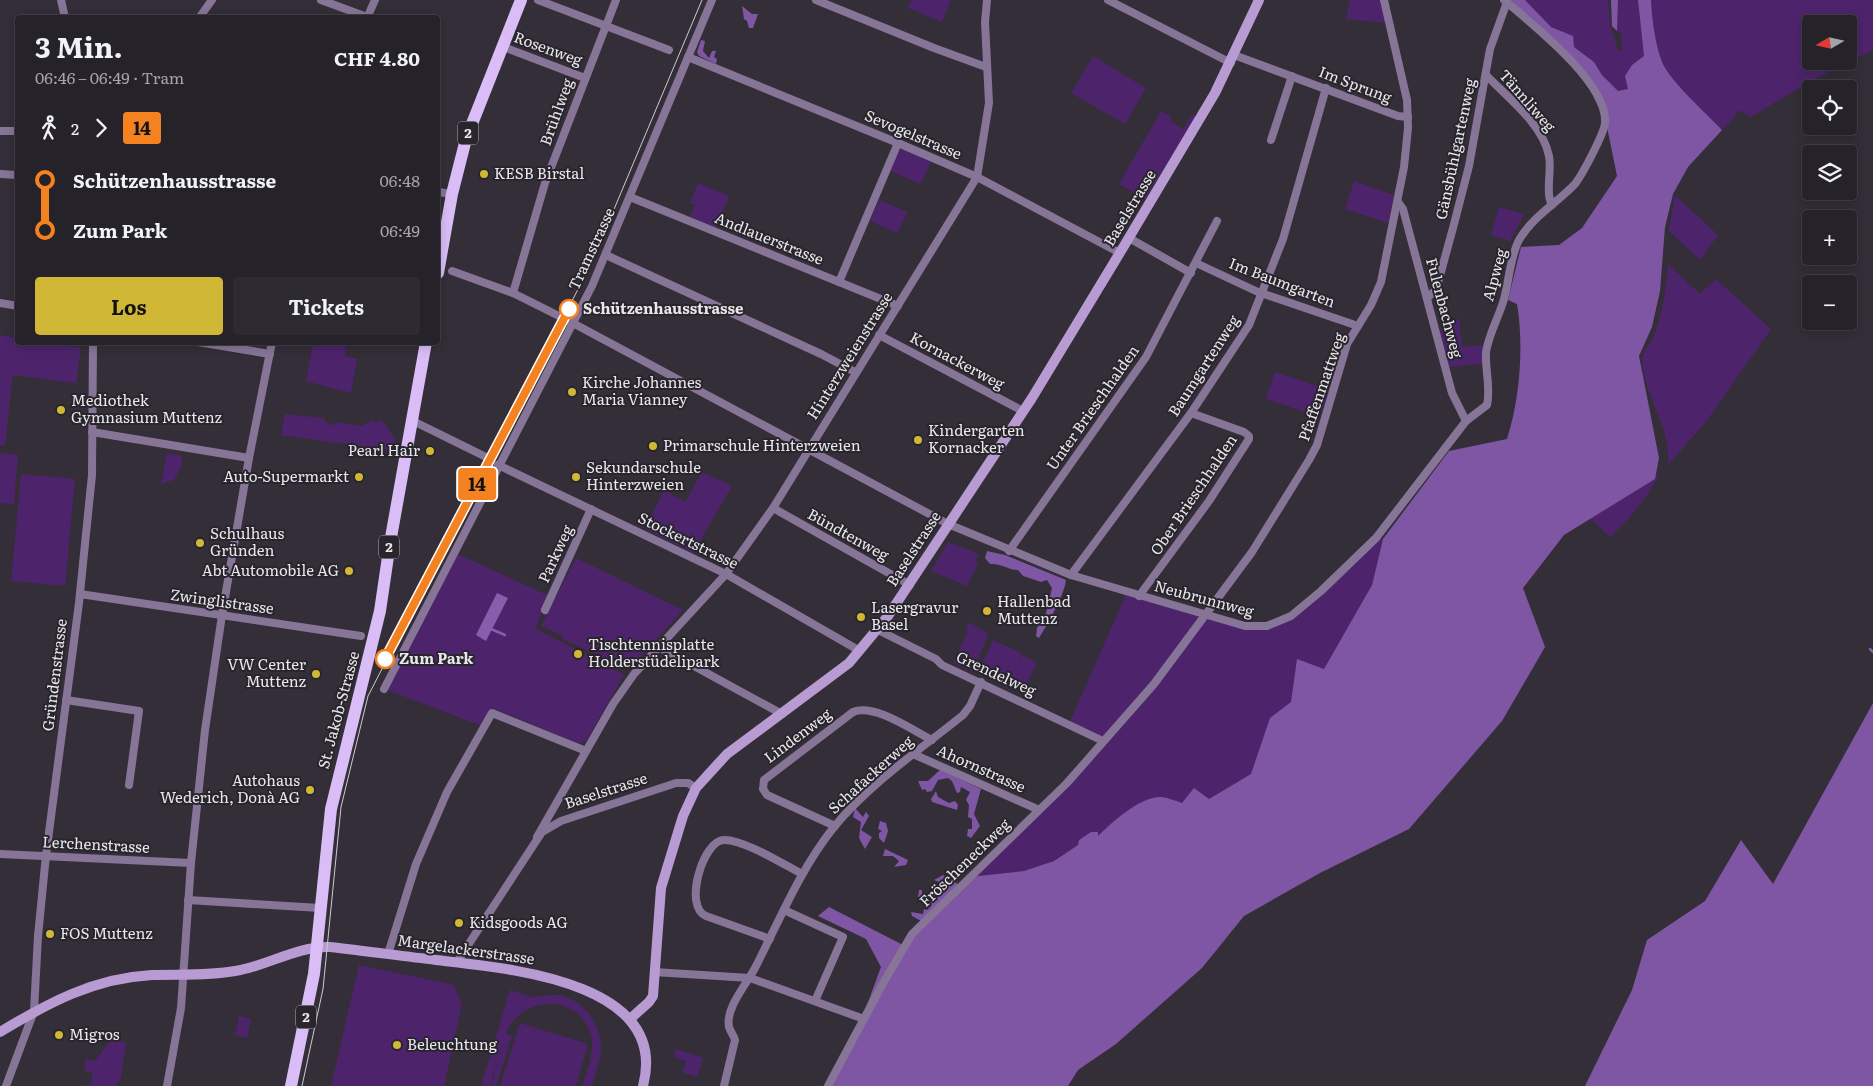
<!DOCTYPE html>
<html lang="de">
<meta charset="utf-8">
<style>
:root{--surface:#262229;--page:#2e2a31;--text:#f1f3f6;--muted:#a4a4a8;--line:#423f46;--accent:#d1b736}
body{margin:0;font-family:Literata,serif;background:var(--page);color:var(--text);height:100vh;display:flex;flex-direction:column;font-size:19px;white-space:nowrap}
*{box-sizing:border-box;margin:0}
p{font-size:16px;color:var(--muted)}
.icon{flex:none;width:28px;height:28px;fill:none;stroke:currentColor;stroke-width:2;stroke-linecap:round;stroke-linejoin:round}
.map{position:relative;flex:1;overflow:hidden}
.side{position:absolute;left:15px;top:15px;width:425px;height:330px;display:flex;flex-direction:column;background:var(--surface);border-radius:5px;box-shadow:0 2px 12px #0003,0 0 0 1px var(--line)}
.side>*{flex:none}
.badge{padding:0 10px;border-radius:4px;font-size:18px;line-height:32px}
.needle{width:32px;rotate:261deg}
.tools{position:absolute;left:1802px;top:15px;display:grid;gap:10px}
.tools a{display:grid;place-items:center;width:55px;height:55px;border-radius:5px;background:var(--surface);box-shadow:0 2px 12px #0003,0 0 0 1px var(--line);font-size:25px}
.map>.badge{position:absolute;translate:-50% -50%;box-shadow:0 0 0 2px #fff}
.legs{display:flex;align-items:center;gap:8px;height:55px;padding:0 20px;font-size:16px}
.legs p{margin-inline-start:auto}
.headline{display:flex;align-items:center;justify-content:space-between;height:85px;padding:0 20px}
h1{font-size:28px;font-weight:700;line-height:38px}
.action{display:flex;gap:10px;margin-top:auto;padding:10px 20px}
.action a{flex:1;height:58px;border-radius:5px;background:var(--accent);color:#111;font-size:20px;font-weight:700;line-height:58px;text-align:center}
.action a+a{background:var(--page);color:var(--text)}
ul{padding:0 20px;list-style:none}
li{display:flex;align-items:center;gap:18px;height:50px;font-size:19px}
li i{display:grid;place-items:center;width:8px;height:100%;margin:0 6px;background:currentColor}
li i::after{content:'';width:12px;height:12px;margin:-6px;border:4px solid;border-radius:50%;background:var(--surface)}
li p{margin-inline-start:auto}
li:first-child i{background:linear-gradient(#0000 50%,currentColor 0)}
li:last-child i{background:linear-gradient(currentColor 50%,#0000 0)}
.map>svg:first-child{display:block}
.green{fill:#4d246c;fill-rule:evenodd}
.forest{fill:#7f56a3}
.water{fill:#875eac}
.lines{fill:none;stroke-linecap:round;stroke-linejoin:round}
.stream{stroke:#875eac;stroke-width:2.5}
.street{stroke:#877598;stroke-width:8}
.secondary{stroke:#b89bd3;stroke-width:10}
.primary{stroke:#dabdf6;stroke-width:12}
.tram{stroke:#cdcbd0;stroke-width:1}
.line-1-casing{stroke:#fff;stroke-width:11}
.line-1{stroke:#f58220;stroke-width:8}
.poi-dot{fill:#d1b736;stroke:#29252d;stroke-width:2}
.stop-1-dot{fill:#fff;stroke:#f58220;stroke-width:2.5}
.labels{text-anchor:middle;stroke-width:4;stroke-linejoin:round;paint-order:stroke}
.shield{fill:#29252d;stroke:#afadb3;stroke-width:1}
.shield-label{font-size:14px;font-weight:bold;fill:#e9e7ec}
.street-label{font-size:15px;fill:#e9e7ec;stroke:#29252d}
.poi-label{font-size:15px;fill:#e9e7ec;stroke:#29252d;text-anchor:start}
.stop-label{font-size:15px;font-weight:bold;fill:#e9e7ec;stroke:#29252d;text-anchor:start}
</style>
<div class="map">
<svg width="1873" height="1086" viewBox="0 0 1873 1086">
<rect width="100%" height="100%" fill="#332e37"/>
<g class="green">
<path d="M 911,0 L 951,0 L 942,22 L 908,8 Z"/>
<path d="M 1350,0 L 1384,0 L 1389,23 L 1346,19 Z"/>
<path d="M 1525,0 L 1608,0 L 1610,23 L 1618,51 L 1622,50 L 1621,32 L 1617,31 L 1618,0 L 1638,0 L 1644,56 L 1632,65 L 1628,89 L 1618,91 L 1602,75 L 1594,62 L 1574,47 L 1572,41 L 1561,30 L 1551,27 Z"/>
<path d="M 1651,0 L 1873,0 L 1873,50 L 1816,78 L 1751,117 L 1740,111 L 1737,111 L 1736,115 L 1722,130 C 1707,114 1670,81 1662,62 C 1655,43 1652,20 1651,0 ZM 1811,24 L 1849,24 L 1849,61 L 1811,61 Z"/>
<path d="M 1093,56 L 1146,88 L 1125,124 L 1071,93 Z"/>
<path d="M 1161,111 L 1172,117 L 1170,121 L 1183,129 L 1193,114 L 1196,117 L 1145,199 L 1119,184 Z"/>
<path d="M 902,149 L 932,160 L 921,184 L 890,171 L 898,151 Z"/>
<path d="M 1354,181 L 1394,195 L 1388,223 L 1345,209 Z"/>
<path d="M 698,183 L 729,196 L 716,228 L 690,217 L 695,205 L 690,203 Z"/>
<path d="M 1675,195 L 1718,235 L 1700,260 L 1669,231 Z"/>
<path d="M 879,200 L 908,212 L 897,233 L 870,221 Z"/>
<path d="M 1499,207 L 1524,214 L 1510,241 L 1491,235 Z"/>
<path d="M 1668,264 L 1700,294 L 1716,279 L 1771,329 L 1705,423 L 1668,465 C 1671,425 1644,397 1642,360 C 1642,350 1651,344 1654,336 C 1663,313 1666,288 1668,264 Z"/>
<path d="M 1459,318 L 1462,347 L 1484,345 L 1482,364 L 1448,367 L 1439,331 Z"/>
<path d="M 0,335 L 17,338 L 18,342 L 48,343 L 81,348 L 76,383 L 13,375 L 5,446 L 0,445 Z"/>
<path d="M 313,343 L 346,343 L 345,356 L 357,359 L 351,393 L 306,381 Z"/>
<path d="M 1275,372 L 1329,390 L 1320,417 L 1266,399 Z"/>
<path d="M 285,414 L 323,418 L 328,424 L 333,425 L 336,422 L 361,426 L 372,420 L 376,422 L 382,420 L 395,439 L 395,451 L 281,435 Z"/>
<path d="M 0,453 L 18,455 L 14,504 L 0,503 Z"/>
<path d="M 167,453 L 182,456 L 181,467 L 174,480 L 161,484 Z"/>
<path d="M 702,472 L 732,486 L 693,553 L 645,529 L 664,490 L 685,502 Z"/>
<path d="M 21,474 L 75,479 L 65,586 L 11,581 Z"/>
<path d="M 1659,475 C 1646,500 1630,518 1610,537 L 1589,517 L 1644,476 Z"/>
<path d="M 1376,538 L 1383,539 L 1372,585 L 1324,669 L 1297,660 L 1291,703 L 1270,718 L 1252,774 L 1209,799 L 1182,803 L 1163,797 L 1153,798 L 1126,812 L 1098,837 L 1091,832 L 1079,840 L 1078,845 L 1054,861 L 1024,871 L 970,877 L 1103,742 L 1069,724 L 1127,592 L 1259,627 L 1291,616 Z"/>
<path d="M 948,542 L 979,554 L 975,561 L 978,564 L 967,586 L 931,571 Z"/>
<path d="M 458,554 L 549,596 L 535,628 L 624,675 L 586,741 L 578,743 L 492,708 L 482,726 L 387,690 Z"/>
<path d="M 576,558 L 683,610 L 629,669 L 562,639 L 563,636 L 541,626 Z"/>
<path d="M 969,622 L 989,634 L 972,671 L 953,663 L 968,631 L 966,630 Z"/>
<path d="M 993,640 L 1022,653 L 1014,670 L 1022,655 L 1037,662 L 1023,692 L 979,670 Z"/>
<path d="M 359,965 L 454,985 L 462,1004 L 444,1086 L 331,1086 Z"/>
<path d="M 510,990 C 517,992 526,996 533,997 C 542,997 550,994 559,995 C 584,1000 601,1024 601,1049 C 601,1061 595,1074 592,1086 L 582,1086 C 587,1071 593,1056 592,1041 C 586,994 521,992 506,1034 L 512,1036 L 496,1086 L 491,1086 L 503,1044 L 490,1086 L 481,1086 Z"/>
<path d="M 239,1016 L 251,1019 L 247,1038 L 235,1035 Z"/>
<path d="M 520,1023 L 588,1044 L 576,1086 L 500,1086 Z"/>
<path d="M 111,1039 L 126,1043 L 121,1078 L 116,1086 L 85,1086 L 92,1083 L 92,1072 L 84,1071 L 85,1059 L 95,1061 Z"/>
<path d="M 676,1049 L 703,1058 L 697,1077 L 682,1072 L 686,1061 L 674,1057 Z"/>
</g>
<g class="forest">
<path d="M 1505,0 L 1525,0 L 1551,27 L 1573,36 L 1574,47 L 1594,62 L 1602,75 L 1618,91 L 1628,89 L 1625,76 L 1632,65 L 1644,56 L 1638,0 L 1651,0 C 1652,20 1655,43 1662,62 C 1670,81 1707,114 1722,130 L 1688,167 L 1673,194 L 1665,227 L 1660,291 L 1652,327 L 1639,356 L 1659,458 L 1655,479 L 1564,535 L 1523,588 L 1545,647 L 1502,721 L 1409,829 L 1320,873 L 1244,916 L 1202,968 L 1116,1044 L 1078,1070 L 1068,1086 L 832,1086 L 853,1043 L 881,967 L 866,939 L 818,916 L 829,907 L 905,946 L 969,877 L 1024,871 L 1054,861 L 1078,845 L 1079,840 L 1091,832 L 1098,832 L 1098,836 C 1112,822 1142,795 1162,797 C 1169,798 1176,801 1182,803 L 1194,788 L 1209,799 L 1251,774 L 1270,718 L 1291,702 L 1297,659 L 1324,669 L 1372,585 L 1383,539 L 1449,451 L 1507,439 C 1520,399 1524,345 1517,304 L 1508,300 L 1521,247 L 1559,245 L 1582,228 L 1617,176 L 1606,122 L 1582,73 Z"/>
<path d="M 1611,0 L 1618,0 L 1617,31 L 1612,26 Z"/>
<path d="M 742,6 L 752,14 L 758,14 L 753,28 L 749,28 L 747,21 L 744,19 Z"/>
<path d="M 701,40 L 705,41 L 703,51 L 709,58 L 712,51 L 716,51 L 714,57 L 717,59 L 716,64 L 699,56 L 697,52 Z"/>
<path d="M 987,551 L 1005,555 L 1066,580 C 1065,593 1047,626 1039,638 L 1036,636 L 1037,628 L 1046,613 L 1052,588 L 1047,580 L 1041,582 L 1023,576 L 1018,570 C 1009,570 1001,563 990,564 L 985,558 Z"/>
<path d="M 1873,703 L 1873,1086 L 1585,1086 L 1632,990 L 1647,940 L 1705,901 L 1741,840 L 1773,884 Z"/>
<path d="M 940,770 L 981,789 L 974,814 L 980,826 L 971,838 L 967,836 L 968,829 L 972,829 L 972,819 L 968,817 L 969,805 L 966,800 L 970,792 L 961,787 L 960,792 L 957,793 L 952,781 L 948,778 L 938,780 L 932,791 L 927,792 L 925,789 L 922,790 L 918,781 L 928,781 Z"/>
<path d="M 936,791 L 938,797 L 949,803 L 955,801 L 958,805 L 957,810 L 932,802 L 931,799 Z"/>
<path d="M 855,808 L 863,817 L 866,812 L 869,816 L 861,830 L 872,837 L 865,849 L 859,838 L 861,822 L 853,817 Z"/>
<path d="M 880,821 L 886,823 L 888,831 L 884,843 L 879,838 L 879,833 L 882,831 L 878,829 Z"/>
<path d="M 885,849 L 908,860 L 906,865 L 894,867 L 899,861 L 893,856 L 883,856 Z"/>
<path d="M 943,875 L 958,884 L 923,922 L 912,916 L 911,912 L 923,914 L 924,909 L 927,910 L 931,906 L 929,901 L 918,897 L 919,890 L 922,890 L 922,896 L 929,899 L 930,891 L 935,895 L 939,894 L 947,885 L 934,880 Z"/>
</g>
<path class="water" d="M 497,593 L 508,598 L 486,641 L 476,635 Z"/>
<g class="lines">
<g class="stream">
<path d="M 491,629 L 505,635"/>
<path d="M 1870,649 L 1873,652"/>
</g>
<g class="street">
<path d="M 61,0 L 65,18"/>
<path d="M 321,0 L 367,17"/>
<path d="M 538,0 L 669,50"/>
<path d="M 816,0 L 934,48 L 986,67"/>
<path d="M 1108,0 L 1231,63"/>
<path d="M 199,18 L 212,0"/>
<path d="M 367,18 L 375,0"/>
<path d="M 501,46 L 585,78"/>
<path d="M 1234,55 L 1398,116 L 1408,117"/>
<path d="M 688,57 L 898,143 L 977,177 L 1120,253"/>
<path d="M 1486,75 C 1507,97 1543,124 1549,156 C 1552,171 1545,192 1552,205"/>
<path d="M 0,131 L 18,131"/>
<path d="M 1271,140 L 1292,76"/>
<path d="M 0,174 L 18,175"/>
<path d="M 438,192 L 452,194"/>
<path d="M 630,197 L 898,306"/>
<path d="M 1398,202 L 1403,209 L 1452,393 L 1466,421"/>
<path d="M 1129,238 L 1191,273"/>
<path d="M 606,255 L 821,354 L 855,372"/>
<path d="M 1196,263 L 1258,292 L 1358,326"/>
<path d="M 452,271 L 513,293 L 569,321 L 948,524 L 1071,575 L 1245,626 L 1267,626 L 1291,616 L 1321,591 L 1376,538 L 1466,421 L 1487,405 C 1491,388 1485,370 1486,352 C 1489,333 1499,317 1504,299 C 1509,281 1510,257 1519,240 C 1532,217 1557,203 1575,184 C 1582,175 1604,134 1605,123 C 1608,83 1532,24 1504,0"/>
<path d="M 839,282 L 898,143"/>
<path d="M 513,293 L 545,183 L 616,0"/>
<path d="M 1427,298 L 1436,290 L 1453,228 L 1469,166 L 1490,49 L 1507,2"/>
<path d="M 0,303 L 18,306"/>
<path d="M 879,335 L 1023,411"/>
<path d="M 198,342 L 270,354"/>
<path d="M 411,420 L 486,457"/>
<path d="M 92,432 L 249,458"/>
<path d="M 498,465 L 726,574 L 860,651"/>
<path d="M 773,508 L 910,585"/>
<path d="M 1009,551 L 1146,357 L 1217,221"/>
<path d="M 1071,575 L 1191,413 L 1249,325 L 1283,239 L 1326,88"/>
<path d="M 80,594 L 361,636"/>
<path d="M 1139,596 L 1209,501 L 1249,439 L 1249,436 L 1244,432 L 1191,413"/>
<path d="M 545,610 L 591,509"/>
<path d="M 878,630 L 936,659 L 942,665 L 1103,741"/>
<path d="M 659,647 L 782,714"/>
<path d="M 384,689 L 592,286 L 712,0"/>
<path d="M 66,700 L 139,711 L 129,785"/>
<path d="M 913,754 L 1037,809"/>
<path d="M 835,826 L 767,795 L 763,789 L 764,780 L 853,712 C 874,703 912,730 932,740"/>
<path d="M 537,837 L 613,704 L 634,674 L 726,574 L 773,508 L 977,177 L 989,103 L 985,22 L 987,0"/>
<path d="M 0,854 L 191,863"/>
<path d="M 188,900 L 320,908"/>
<path d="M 784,910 L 843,937 L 815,1001"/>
<path d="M 770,939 L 706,916 C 683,907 703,840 724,840 C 745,840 783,864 802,874"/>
<path d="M 388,954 L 416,864 L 447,792 L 492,713 L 586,751"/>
<path d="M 457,962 L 542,832 L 561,821 L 676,783 L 688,783 L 696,788"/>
<path d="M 654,972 L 750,978 L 864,1019"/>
<path d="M 6,1086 L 34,1011 L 38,936 L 46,855 L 79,603 L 92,475 L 93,342"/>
<path d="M 167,1086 L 181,1008 L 191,863 L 205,730 L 222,615 L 249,458 L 272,342"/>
<path d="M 724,1086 L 735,1040 C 734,1036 730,1031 729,1027 C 725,1007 748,983 756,966 C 780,919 801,868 834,827 C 870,783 920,750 963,715 L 970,706 L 981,682"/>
<path d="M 828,1086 L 882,985 L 912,934 L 1067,783 L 1154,684 L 1252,552 L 1309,460 L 1317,445 L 1347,344 L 1371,305 L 1381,282 L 1404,167 L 1408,128 L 1407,100 L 1384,0"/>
</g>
<g class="secondary">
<path d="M 630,1019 L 649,1002 L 653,996 L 661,888 L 683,816 L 696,788 L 727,754 L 849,663 L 888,616 L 1032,398 L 1124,246 L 1215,93 L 1259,0"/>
<path d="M 0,1032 C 48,1003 94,978 152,975 C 179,974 208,976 235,971 C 268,966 296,946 330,947 C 366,951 401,956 436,960 C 504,968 671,980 643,1086"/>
</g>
<g class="primary">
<path d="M 438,273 L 452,194 L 466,139 L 521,0"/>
<path d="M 291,1086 L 314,974 L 331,809 L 380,611 L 390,543 L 426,342"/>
</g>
<path class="tram" d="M 302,1086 L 323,989 L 341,807 L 368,696 L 591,264 L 702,0"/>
</g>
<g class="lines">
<defs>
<path id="line-1" d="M 385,659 L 569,309"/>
</defs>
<use href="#line-1" class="line-1-casing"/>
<use href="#line-1" class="line-1"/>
</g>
<g class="poi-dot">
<circle cx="484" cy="174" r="5"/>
<circle cx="572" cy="392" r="5"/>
<circle cx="61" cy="410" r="5"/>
<circle cx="918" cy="440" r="5"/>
<circle cx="653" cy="446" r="5"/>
<circle cx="430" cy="451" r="5"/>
<circle cx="359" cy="477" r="5"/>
<circle cx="576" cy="477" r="5"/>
<circle cx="200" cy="543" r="5"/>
<circle cx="349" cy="571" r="5"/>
<circle cx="987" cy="611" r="5"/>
<circle cx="861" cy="617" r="5"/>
<circle cx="578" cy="654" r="5"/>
<circle cx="316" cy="674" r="5"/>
<circle cx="310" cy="790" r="5"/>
<circle cx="459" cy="923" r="5"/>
<circle cx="50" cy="934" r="5"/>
<circle cx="59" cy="1035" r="5"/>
<circle cx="397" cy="1045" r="5"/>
</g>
<g class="stop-1-dot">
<circle cx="569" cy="309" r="9"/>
<circle cx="385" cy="659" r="9"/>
</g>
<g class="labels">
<g class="shield">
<rect x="458" y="121.5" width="20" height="23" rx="4"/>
<rect x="379" y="535.5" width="20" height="23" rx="4"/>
<rect x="296" y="1005.5" width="20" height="23" rx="4"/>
</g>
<g class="shield-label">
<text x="468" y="138">2</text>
<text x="389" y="552">2</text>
<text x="306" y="1022">2</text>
</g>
<g class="street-label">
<text transform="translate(548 49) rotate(20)" y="5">Rosenweg</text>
<text transform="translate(1355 85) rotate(21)" y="5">Im Sprung</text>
<text transform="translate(1527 101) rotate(49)" y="5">Tännliweg</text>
<text transform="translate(557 112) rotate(-70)" y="5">Brühlweg</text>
<text transform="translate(913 135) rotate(23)" y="5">Sevogelstrasse</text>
<text transform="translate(1456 149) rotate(-78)" y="5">Gänsbühlgartenweg</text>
<text transform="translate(1130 208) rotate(-59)" y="5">Baselstrasse</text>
<text transform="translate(769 239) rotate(22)" y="5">Andlauerstrasse</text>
<text transform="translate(592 249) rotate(-65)" y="5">Tramstrasse</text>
<text transform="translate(1495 275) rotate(-75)" y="5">Alpweg</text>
<text transform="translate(1282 283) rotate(21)" y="5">Im Baumgarten</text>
<text transform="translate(1444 308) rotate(75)" y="5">Fulenbachweg</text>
<text transform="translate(850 356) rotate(-58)" y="5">Hinterzweienstrasse</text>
<text transform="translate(957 361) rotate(28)" y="5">Kornackerweg</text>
<text transform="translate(1204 366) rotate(-57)" y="5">Baumgartenweg</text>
<text transform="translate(1322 387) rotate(-71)" y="5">Pfaffenmattweg</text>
<text transform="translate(1093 408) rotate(-55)" y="5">Unter Brieschhalden</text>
<text transform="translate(1194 495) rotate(-56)" y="5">Ober Brieschhalden</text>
<text transform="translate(848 535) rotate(29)" y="5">Bündtenweg</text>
<text transform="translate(688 541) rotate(26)" y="5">Stockertstrasse</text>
<text transform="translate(914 549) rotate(-57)" y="5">Baselstrasse</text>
<text transform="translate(556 554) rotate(-65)" y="5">Parkweg</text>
<text transform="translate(1204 599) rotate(15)" y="5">Neubrunnweg</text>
<text transform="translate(222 602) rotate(8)" y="5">Zwinglistrasse</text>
<text transform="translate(996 674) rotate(25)" y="5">Grendelweg</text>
<text transform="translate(55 675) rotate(-83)" y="5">Gründenstrasse</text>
<text transform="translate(339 710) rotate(-75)" y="5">St. Jakob-Strasse</text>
<text transform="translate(798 736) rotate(-37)" y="5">Lindenweg</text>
<text transform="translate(981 769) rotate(24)" y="5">Ahornstrasse</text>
<text transform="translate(871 775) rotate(-42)" y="5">Schafackerweg</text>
<text transform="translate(606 791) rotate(-18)" y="5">Baselstrasse</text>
<text transform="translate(96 845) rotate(3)" y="5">Lerchenstrasse</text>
<text transform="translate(965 863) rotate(-44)" y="5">Fröscheneckweg</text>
<text transform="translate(466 950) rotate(8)" y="5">Margelackerstrasse</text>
</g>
<g class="poi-label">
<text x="494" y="179">KESB Birstal</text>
<text x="582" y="388">Kirche Johannes<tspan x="582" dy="17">Maria Vianney</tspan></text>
<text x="71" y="406">Mediothek<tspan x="71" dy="17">Gymnasium Muttenz</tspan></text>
<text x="928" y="436">Kindergarten<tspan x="928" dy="17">Kornacker</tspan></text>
<text x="663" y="451">Primarschule Hinterzweien</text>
<text x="420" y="456" text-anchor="end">Pearl Hair</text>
<text x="586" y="473">Sekundarschule<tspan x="586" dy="17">Hinterzweien</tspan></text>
<text x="349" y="482" text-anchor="end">Auto-Supermarkt</text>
<text x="210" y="539">Schulhaus<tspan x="210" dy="17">Gründen</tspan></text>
<text x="339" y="576" text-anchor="end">Abt Automobile AG</text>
<text x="997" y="607">Hallenbad<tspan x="997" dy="17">Muttenz</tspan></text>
<text x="871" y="613">Lasergravur<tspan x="871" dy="17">Basel</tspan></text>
<text x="588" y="650">Tischtennisplatte<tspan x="588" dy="17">Holderstüdelipark</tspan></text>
<text x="306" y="670" text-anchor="end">VW Center<tspan x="306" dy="17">Muttenz</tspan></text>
<text x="300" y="786" text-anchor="end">Autohaus<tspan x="300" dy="17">Wederich, Donà AG</tspan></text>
<text x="469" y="928">Kidsgoods AG</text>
<text x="60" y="939">FOS Muttenz</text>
<text x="69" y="1040">Migros</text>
<text x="407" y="1050">Beleuchtung</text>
</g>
<g class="stop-label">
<text x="583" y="314">Schützenhausstrasse</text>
<text x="399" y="664">Zum Park</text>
</g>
</g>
</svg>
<div class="tools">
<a><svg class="needle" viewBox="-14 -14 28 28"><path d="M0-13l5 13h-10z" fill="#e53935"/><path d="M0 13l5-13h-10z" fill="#a4a4a8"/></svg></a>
<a><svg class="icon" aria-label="locate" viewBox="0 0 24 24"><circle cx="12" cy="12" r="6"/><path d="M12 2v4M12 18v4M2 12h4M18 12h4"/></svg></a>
<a><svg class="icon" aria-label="layers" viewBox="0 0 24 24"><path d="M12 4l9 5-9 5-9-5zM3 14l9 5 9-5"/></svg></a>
<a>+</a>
<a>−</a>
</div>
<b class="badge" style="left:477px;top:484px;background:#f58220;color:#111">14</b>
<section class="side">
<div class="headline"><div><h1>3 Min.</h1><p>06:46 – 06:49 · Tram</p></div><b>CHF 4.80</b></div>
<div class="legs"><svg class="icon" aria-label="walk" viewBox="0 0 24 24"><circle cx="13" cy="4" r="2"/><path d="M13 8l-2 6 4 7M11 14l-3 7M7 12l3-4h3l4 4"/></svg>2<svg class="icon" aria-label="forward" viewBox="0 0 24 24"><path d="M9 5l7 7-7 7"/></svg><b class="badge" style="background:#f58220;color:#111">14</b></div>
<ul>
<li><i style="color:#f58220"></i><b>Schützenhausstrasse</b><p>06:48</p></li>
<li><i style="color:#f58220"></i><b>Zum Park</b><p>06:49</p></li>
</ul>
<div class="action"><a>Los</a><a>Tickets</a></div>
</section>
</div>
